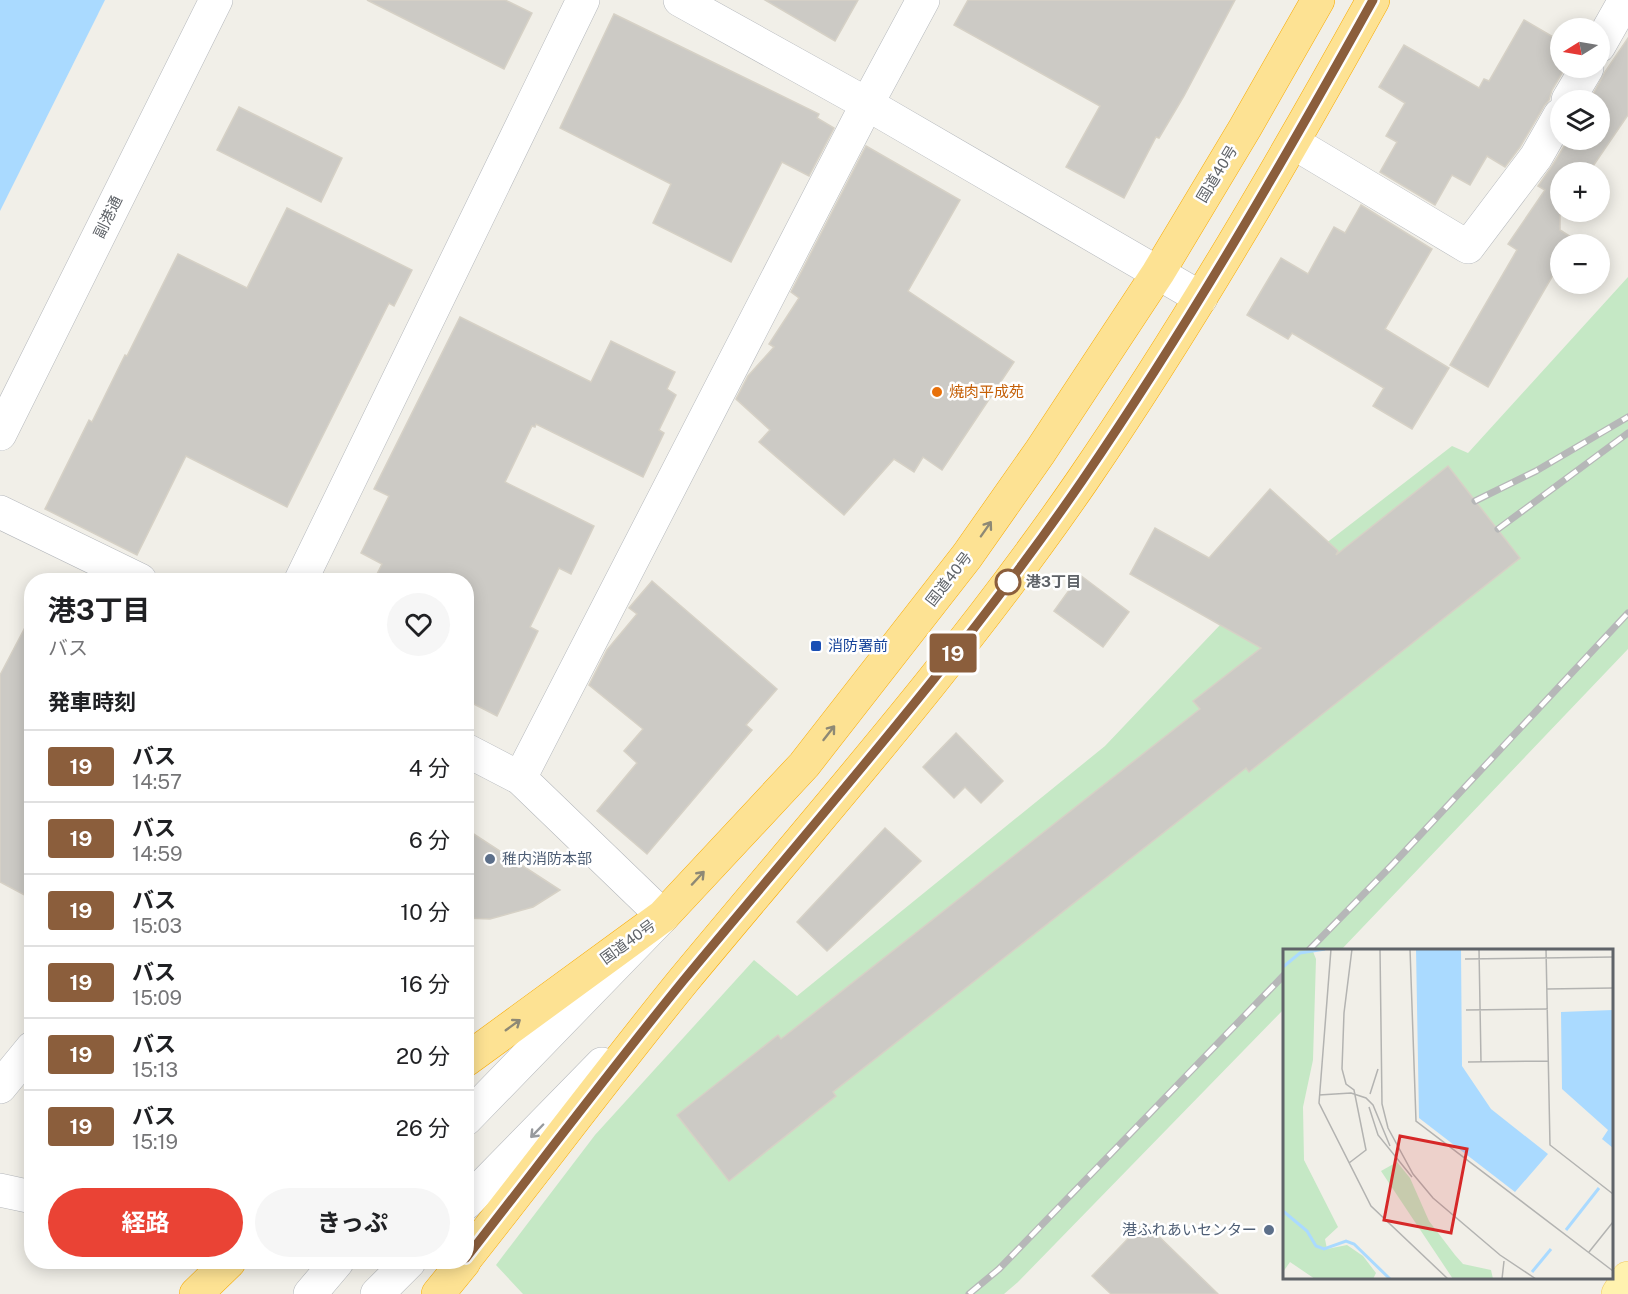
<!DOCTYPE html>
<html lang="ja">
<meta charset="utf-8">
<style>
:root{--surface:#fff;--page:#f6f6f6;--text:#202124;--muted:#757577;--line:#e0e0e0;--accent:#ea4335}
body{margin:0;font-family:"Public Sans","Noto Sans JP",sans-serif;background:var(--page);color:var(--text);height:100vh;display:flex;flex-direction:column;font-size:22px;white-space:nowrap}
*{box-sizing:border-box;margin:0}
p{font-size:20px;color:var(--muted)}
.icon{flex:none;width:33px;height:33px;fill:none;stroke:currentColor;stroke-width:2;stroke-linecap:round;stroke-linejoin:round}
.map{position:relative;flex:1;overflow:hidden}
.details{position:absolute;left:24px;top:573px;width:450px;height:696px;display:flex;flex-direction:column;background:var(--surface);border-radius:24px;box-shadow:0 3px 15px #0003}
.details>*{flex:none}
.badge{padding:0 12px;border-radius:4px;font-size:21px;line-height:39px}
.needle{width:39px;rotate:259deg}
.tools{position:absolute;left:1550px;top:18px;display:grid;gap:12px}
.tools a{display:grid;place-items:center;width:60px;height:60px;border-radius:50%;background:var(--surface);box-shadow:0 3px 15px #0003;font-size:30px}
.map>.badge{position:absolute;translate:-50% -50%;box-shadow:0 0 0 3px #fff}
h2{padding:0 24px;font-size:22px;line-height:54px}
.round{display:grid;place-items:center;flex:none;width:63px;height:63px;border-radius:32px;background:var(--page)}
.overview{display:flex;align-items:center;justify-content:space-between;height:102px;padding:0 24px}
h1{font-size:28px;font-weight:700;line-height:45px}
.primary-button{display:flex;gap:12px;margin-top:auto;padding:12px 24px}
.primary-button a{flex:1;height:69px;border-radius:36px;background:var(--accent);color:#fff;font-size:24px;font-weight:700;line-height:69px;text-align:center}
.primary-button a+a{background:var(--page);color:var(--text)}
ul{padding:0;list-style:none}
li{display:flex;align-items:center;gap:18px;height:72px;padding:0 24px;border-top:2px solid var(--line)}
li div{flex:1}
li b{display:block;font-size:22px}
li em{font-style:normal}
li .badge{min-width:66px;font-weight:700;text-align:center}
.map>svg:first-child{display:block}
.green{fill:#c5e8c5}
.water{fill:#aadaff}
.building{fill:#cccac5;stroke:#d6d1c6;stroke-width:1.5}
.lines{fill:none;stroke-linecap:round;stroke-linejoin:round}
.minor-casing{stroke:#b5b8bc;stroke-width:34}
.major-casing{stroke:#f2c960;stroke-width:34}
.highway-casing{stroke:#f9ab00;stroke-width:34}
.minor{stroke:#fff;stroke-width:33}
.major{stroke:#fff2af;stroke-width:33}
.highway{stroke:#fde293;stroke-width:33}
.rail-casing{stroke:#b6b7b8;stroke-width:7}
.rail{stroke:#fff;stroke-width:4.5;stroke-dasharray:14;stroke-linecap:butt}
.oneway{stroke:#8e8975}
.oneway2{stroke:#979a9d}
.line-casing{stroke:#fff;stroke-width:14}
.line{stroke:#8b5e3c;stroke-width:9}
.food-dot{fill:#e8710a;stroke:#fff;stroke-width:2}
.stop-dot{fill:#fff;stroke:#8b5e3c;stroke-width:3}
.transit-dot{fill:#1a4fb4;stroke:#fff;stroke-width:2}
.service-dot{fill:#5c6f8a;stroke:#fff;stroke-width:2}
.labels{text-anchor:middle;stroke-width:5;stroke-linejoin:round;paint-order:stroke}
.street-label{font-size:15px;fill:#5f6368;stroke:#fff}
.food-label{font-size:15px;fill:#c56008;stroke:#fff;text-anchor:start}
.stop-label{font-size:15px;font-weight:bold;fill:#5f6368;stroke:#fff;text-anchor:start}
.transit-label{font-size:15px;fill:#164399;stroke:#fff;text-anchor:start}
.service-label{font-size:15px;fill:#4e5e75;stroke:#fff;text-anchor:start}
.inset-river{fill:none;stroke:#aadaff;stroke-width:3}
.inset-road{fill:none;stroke:#b3b3b1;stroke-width:1.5}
.view{fill:#d62828;fill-opacity:0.15;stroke:#d62828;stroke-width:3}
.inset-edge{fill:none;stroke:#5f6368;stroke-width:3}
</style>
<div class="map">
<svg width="1628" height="1294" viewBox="0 0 1628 1294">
<rect width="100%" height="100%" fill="#f1efe8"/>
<path class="green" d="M 1628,277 L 1628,649 L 1341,950 L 1284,950 L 1284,1009 L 1018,1282 L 1004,1294 L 523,1294 L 496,1265 L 595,1135 L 754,960 L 797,996 L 1105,746 L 1220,625 L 1452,446 L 1468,453 Z"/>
<path class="water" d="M 0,0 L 105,0 L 0,211 Z"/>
<g class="building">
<path d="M 367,0 L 505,0 L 532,13 L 504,69 Z"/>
<path d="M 765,0 L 858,0 L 835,41 Z"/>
<path d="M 968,0 L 1235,0 L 1184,96 L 1159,138 L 1156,137 L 1124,198 L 1066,167 L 1100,106 L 954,25 Z"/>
<path d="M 614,14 L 819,114 L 817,118 L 834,128 L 809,176 L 782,162 L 731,262 L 653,223 L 671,184 L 560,128 Z"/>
<path d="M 1524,20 L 1560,41 L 1560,68 L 1565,68 L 1552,90 L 1549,100 L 1544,106 L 1520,147 L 1505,167 L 1487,156 L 1470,185 L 1452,175 L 1435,205 L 1380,172 L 1397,142 L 1386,136 L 1405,103 L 1379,87 L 1404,45 L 1479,88 L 1484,79 L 1489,81 Z"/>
<path d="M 1628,38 L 1628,115 L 1589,172 L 1560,172 L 1560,230 L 1582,244 L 1560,244 L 1560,280 L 1553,275 L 1488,387 L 1450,365 L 1517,250 L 1508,244 L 1545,190 L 1538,186 L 1552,166 L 1568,140 L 1599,140 L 1599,100 L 1590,100 L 1605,72 Z"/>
<path d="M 239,107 L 342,158 L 321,202 L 217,150 Z"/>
<path d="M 866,146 L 960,200 L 908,291 L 1014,362 L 942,470 L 923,457 L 914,472 L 894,459 L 844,515 L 759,442 L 770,430 L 736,399 L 748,376 L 774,347 L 769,344 L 799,298 L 791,292 Z"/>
<path d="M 1361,205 L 1432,249 L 1385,329 L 1449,368 L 1412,429 L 1373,406 L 1384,388 L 1292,333 L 1288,339 L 1247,315 L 1281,258 L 1308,274 L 1334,227 L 1345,233 Z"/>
<path d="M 287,208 L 412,270 L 394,306 L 389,303 L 287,507 L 186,456 L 137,555 L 45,509 L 89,420 L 92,422 L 125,355 L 127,356 L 178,254 L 247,288 Z"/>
<path d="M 1566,284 L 1584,284 L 1578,292 Z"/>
<path d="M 460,317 L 591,382 L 611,341 L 675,372 L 667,389 L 676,395 L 659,430 L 664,433 L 643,477 L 536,424 L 535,427 L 532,426 L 505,482 L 594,526 L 571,574 L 559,568 L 530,627 L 538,631 L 497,716 L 466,700 L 466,580 L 374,580 L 382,564 L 361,553 L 389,496 L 374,489 Z"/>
<path d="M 1448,466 L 1520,558 L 1249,772 L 1246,768 L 833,1092 L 836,1096 L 729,1181 L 677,1115 L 778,1035 L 781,1039 L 1200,709 L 1193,701 L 1261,648 L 1130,574 L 1155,528 L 1209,558 L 1270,489 L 1338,551 L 1336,555 Z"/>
<path d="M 1080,575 L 1129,612 L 1103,647 L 1054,611 Z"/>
<path d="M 652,581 L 777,689 L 746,725 L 752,730 L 647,854 L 597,811 L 637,763 L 624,751 L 643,729 L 589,685 L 607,650 L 637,614 L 629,608 Z"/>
<path d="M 32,614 L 32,899 L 0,882 L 0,675 Z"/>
<path d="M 956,733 L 1003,781 L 981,803 L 965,787 L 954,798 L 923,767 Z"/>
<path d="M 885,828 L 921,861 L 827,951 L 797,922 Z"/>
<path d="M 466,829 L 560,890 L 533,907 L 490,919 L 466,918 Z"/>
<path d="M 1144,1222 L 1218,1294 L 1111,1294 L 1092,1276 Z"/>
</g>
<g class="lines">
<defs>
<g id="minor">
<path d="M 680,0 L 867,104 L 1201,298"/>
<path d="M 1599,46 L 1625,0"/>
<path d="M 1568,100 L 1587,68"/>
<path d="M 1294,143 L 1468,247 L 1536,157 L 1560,115"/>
<path d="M 0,434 L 216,0"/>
<path d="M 0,512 L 140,580"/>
<path d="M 301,580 L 583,0"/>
<path d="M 466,750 L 520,778 L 663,916 L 466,1119"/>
<path d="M 520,778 L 867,104 L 923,0"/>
<path d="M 0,1087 L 32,1048"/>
<path d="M 0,1190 L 32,1197"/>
<path d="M 466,1203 L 602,1064"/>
<path d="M 310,1294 L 337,1262"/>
<path d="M 377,1294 L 409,1262"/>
</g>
<path id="major" d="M 1618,1294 L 1628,1278"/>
<g id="highway">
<path d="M 466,1060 L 663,916 L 804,765 L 967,556 L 1040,452 L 1158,273 L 1245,128 L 1318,0"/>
<path d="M 466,1258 C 539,1166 609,1072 683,981 C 819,817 961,657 1082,481 C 1188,326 1282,164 1373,0"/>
<path d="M 196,1294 L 229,1262"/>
<path d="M 438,1294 L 464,1262"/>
</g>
</defs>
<use href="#minor" class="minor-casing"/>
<use href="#major" class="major-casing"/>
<use href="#highway" class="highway-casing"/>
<use href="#minor" class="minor"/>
<use href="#major" class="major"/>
<use href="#highway" class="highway"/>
<defs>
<g id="rail">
<path d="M 1475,501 L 1536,471 L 1628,417"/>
<path d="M 1498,529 L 1628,433"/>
<path d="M 1309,950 L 1393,864 L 1628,613"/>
<path d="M 969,1294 L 999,1269 L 1284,975"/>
</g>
</defs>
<use href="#rail" class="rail-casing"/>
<use href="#rail" class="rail"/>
</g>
<defs><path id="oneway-shaft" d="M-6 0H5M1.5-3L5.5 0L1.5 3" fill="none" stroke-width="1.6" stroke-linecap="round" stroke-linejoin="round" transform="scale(1.5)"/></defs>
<g class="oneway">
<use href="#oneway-shaft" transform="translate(986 529) rotate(-55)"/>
<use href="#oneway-shaft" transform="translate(829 733) rotate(-52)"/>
<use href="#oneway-shaft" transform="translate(698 878) rotate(-47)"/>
<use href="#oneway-shaft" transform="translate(513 1025) rotate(-36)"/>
</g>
<use class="oneway2" href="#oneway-shaft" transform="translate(537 1131) rotate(134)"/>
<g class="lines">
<defs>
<path id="line" d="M 466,1258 C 538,1166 609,1072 683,981 C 819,817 961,657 1082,481 C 1188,326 1282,164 1373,0"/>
</defs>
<use href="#line" class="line-casing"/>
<use href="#line" class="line"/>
</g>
<circle class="food-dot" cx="937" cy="392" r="6"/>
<circle class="stop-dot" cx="1008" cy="582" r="12"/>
<rect class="transit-dot" x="810" y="640" width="12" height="12" rx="3"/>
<g class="service-dot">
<circle cx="490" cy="859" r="6"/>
<circle cx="1269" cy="1230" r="6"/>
</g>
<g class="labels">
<g class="street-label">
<text transform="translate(1217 174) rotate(-59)" y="5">国道40号</text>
<text transform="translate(108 217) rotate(-64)" y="5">副港通</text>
<text transform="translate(949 579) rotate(-52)" y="5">国道40号</text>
<text transform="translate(628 942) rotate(-36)" y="5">国道40号</text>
</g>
<g class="food-label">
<text x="949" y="397">焼肉平成苑</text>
</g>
<g class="stop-label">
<text x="1026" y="587">港3丁目</text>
</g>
<g class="transit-label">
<text x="828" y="651">消防署前</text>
</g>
<g class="service-label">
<text x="502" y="864">稚内消防本部</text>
<text x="1257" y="1235" text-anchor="end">港ふれあいセンター</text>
</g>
</g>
<g transform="translate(1283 949)">
<rect width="330" height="330" fill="#f1efe8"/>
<path d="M 0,0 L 29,0 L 33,10 L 30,111 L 20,158 L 21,211 L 55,278 L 42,290 L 44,300 L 64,296 L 80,307 L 93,324 L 90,330 L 32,330 L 7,313 L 0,323 ZM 114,213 L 127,229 L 146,272 L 172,306 L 180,315 L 208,321 L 210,330 L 170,330 L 98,222 Z" fill="#c5e8c5"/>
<path d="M 133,0 L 178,0 L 179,117 L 208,160 L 265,205 L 232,243 L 136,169 ZM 330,61 L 330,199 L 319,190 L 325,181 L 279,140 L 278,63 Z" fill="#aadaff"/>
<path class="inset-river" d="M 0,18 L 17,4 L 42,0M 0,262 L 24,282 L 33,297 L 41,300 L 63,292 L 71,295 L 107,330M 283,281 L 316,239M 249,323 L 268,300"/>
<path class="inset-road" d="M 48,0 L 36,154 L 88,257 L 165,330M 97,0 L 99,155 L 105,179 L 130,225 L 150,249 L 217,306 L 253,330M 127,0 L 133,172 L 330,322M 196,0 L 198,113M 263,0 L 267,196 L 330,245M 182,10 L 330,8M 264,40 L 330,39M 183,61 L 265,60M 185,113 L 265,112M 87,145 L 95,120M 36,146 L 68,144 L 83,149 L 90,156 L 107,197M 86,158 L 95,186 L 129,228M 66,214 L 83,201 L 71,141 L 63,135 L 59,120 L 61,64 L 69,0M 306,303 L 330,273M 219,330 L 221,312"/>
<path class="view" d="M 117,187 L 184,200 L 168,284 L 101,271 Z"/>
<rect width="330" height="330" class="inset-edge"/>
</g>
</svg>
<div class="tools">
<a><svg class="needle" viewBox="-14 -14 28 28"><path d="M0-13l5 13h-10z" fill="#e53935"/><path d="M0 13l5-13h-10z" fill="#757577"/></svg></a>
<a><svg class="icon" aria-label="layers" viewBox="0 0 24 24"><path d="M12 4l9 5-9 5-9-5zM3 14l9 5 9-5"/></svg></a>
<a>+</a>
<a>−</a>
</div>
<b class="badge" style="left:953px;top:653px;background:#8b5e3c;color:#fff">19</b>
<section class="details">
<div class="overview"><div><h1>港3丁目</h1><p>バス</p></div><a class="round"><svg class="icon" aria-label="heart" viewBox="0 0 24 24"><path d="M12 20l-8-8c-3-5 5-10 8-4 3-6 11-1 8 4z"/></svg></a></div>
<h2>発車時刻</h2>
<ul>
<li><span class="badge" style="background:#8b5e3c;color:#fff">19</span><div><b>バス</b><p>14:57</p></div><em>4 分</em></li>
<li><span class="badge" style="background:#8b5e3c;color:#fff">19</span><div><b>バス</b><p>14:59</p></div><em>6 分</em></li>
<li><span class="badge" style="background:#8b5e3c;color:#fff">19</span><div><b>バス</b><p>15:03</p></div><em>10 分</em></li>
<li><span class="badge" style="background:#8b5e3c;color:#fff">19</span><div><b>バス</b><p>15:09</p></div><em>16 分</em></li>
<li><span class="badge" style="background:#8b5e3c;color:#fff">19</span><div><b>バス</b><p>15:13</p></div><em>20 分</em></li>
<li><span class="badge" style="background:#8b5e3c;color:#fff">19</span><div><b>バス</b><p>15:19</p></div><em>26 分</em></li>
</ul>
<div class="primary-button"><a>経路</a><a>きっぷ</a></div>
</section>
</div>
